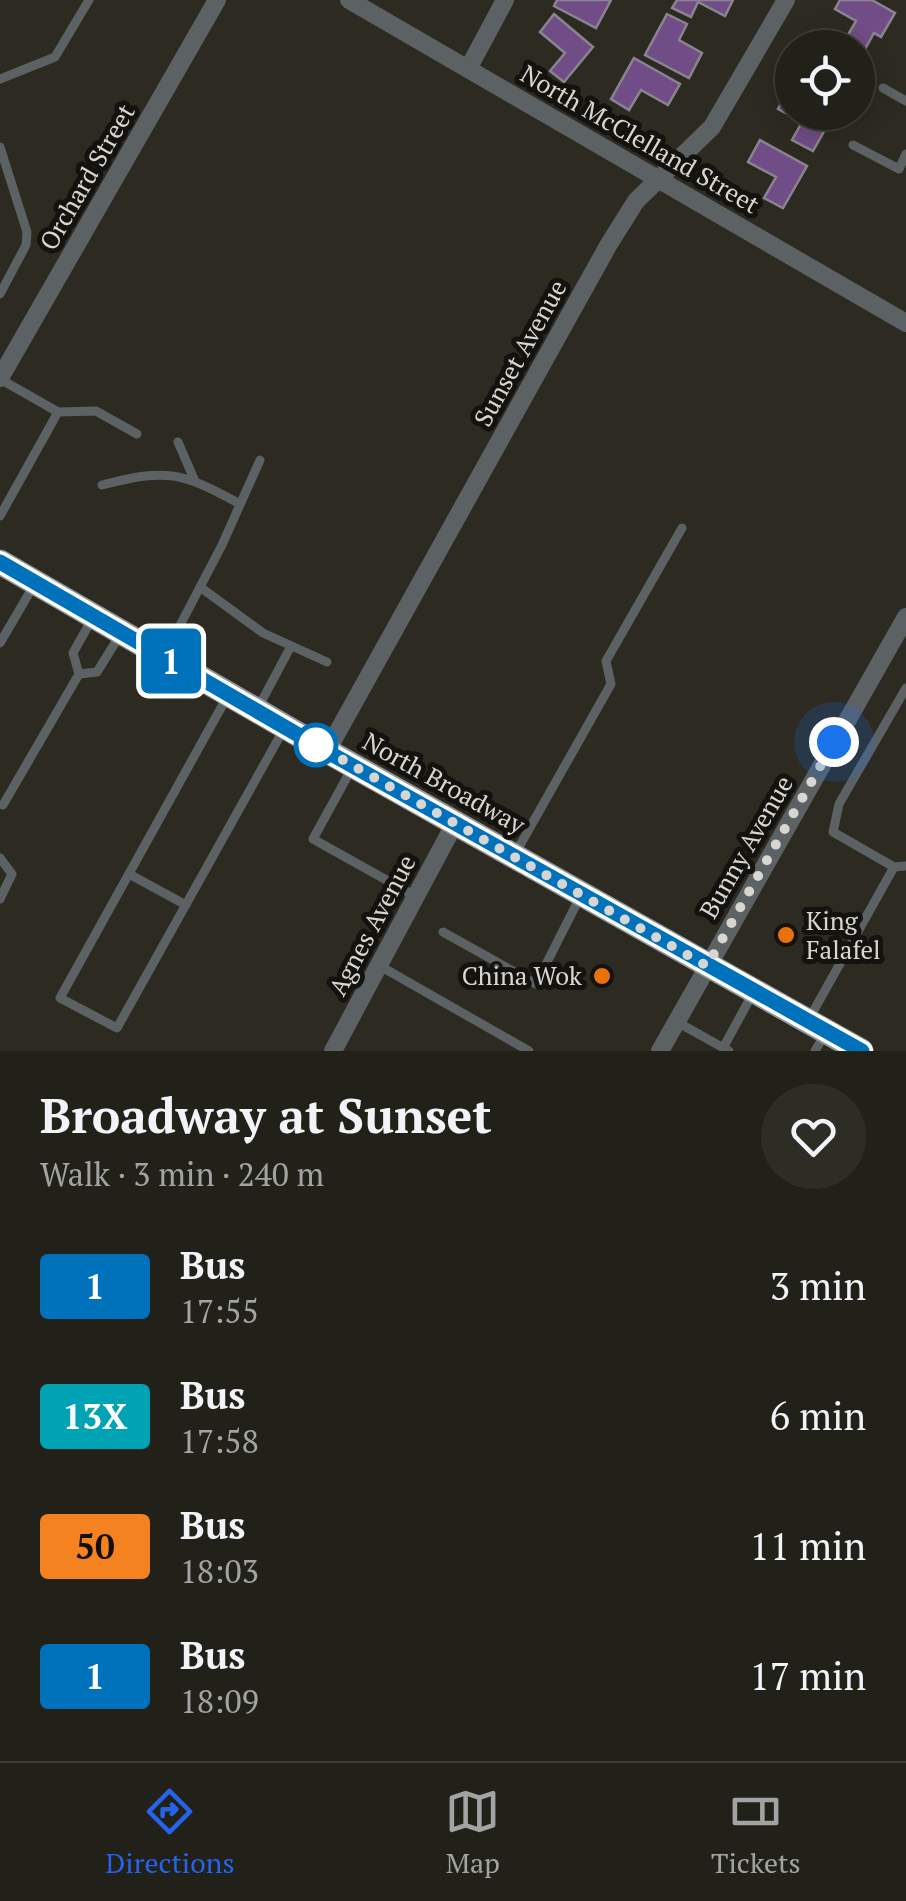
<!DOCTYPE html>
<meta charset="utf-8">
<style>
:root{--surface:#212019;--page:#2d2d26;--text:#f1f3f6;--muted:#a2a3a2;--line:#3e3e38;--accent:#2563eb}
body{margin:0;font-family:"PT Serif",serif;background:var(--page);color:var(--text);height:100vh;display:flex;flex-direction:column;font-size:38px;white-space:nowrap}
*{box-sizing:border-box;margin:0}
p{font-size:32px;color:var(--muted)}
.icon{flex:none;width:55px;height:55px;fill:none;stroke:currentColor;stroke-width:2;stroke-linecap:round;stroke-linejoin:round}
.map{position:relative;height:1051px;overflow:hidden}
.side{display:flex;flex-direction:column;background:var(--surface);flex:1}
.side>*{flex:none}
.badge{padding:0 20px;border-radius:8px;font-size:35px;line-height:65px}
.buttons{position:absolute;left:775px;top:30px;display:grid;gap:20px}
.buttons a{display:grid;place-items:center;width:100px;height:100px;border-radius:50%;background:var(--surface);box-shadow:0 5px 25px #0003,0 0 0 2px var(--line);font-size:50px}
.you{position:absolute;width:50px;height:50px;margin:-25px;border:8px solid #fff;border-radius:50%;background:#1a73e8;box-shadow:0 0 0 15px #1a73e833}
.map>.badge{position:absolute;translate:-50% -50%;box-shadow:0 0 0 5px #fff}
.round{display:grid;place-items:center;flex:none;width:105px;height:105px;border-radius:52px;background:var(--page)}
.summary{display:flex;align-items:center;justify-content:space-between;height:170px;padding:0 40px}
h1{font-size:48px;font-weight:600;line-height:75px}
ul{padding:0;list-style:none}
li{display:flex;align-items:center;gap:30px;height:130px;padding:0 40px}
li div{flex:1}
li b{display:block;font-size:38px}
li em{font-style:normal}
li .badge{min-width:110px;font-weight:700;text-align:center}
.tabs{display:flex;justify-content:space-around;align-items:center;height:140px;border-top:2px solid var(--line);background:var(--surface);font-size:28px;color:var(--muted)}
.tabs a{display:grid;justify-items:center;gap:5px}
.tabs .active{color:var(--accent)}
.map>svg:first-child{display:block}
.building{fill:#704d86;stroke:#8a848e;stroke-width:2.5}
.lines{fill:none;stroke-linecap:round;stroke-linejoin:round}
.lane{stroke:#5c6164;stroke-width:9}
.street{stroke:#5c6164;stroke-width:18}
.primary{stroke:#8e979d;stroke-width:25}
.line-casing{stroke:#fff;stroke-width:22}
.line{stroke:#0072bc;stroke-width:15}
.walk{stroke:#d7d6d0;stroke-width:10;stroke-dasharray:0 18}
.stop-dot{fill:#fff;stroke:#0072bc;stroke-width:5}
.food-dot{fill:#e8710a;stroke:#13120e;stroke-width:4}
.labels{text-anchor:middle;stroke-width:10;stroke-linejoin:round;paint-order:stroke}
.street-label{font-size:25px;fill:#d7d6d0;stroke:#13120e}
.poi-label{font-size:25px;fill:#d7d6d0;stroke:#13120e;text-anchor:start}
</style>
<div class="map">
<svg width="906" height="1051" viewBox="0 0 906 1051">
<rect width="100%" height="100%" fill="#2c2a21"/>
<g class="building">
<path d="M 557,0 L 611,0 L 596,28 L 554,6 Z"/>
<path d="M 677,0 L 733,0 L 725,16 L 698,2 L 691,17 L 672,8 Z"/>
<path d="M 840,0 L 872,0 L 895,13 L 881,37 L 874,33 L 864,51 L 845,40 L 856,21 L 835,9 Z"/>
<path d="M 554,14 L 593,47 L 564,82 L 550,71 L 565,53 L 540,32 Z"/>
<path d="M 667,14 L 687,24 L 679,40 L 702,53 L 689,78 L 645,55 Z"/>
<path d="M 634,58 L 680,84 L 668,105 L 641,90 L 629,110 L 611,99 Z"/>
<path d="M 791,85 L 792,112 L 835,112 L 813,151 L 792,140 L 802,122 L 778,109 Z"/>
<path d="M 760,140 L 807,166 L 783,208 L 764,198 L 776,177 L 748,162 Z"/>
</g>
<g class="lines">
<g class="lane">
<path d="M 0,79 L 55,57 L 89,0"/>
<path d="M 883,88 L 906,101"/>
<path d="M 853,145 L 899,169 L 906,154"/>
<path d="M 0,147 L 27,232 L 26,245 L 0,294"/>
<path d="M 0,379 L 58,412 L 0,516"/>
<path d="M 58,412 L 96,411 L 137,434"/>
<path d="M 178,442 L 194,479"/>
<path d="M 102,485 C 168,468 181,472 240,504"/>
<path d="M 200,587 L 263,633 L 327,662"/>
<path d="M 0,643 L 34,585"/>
<path d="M 165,654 L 222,545 L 260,460"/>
<path d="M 79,674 L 97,672 L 120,635"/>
<path d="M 906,688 L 839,804 L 833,832 L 894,867 L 906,866"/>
<path d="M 227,697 L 60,998 L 117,1028 L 285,727"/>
<path d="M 258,708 L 290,648"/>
<path d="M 352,768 L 313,839 L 415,896"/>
<path d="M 3,805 L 79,674 L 73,653 L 92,619"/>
<path d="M 515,854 L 611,684 L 606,661 L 682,528"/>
<path d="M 0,858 L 12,874 L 0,899"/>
<path d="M 129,874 L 186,905"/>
<path d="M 443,932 L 536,984 L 580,897"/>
<path d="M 380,966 L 529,1051"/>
<path d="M 809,1019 L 894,867"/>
<path d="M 677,1022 L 729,1051"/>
<path d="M 723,1048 L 753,993"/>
<path d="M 815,1051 L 826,1032"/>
</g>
<g class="street">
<path d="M 349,0 L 906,323"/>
<path d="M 468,69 L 505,0"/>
<path d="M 0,378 L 217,0"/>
<path d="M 327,751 L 609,244 L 636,201 L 712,127 L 786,0"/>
<path d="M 333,1051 L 455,823"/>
<path d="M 660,1051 L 906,617"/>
</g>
<path class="primary" d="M 0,562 L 327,751 L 861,1051"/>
</g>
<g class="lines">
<defs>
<path id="line" d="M 0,562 L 326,751 L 862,1051"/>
</defs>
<use href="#line" class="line-casing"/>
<use href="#line" class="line"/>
<path class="walk" d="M 316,745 L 306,739 L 707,966 L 834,742"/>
</g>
<circle class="stop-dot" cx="316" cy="745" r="20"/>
<g class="food-dot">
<circle cx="786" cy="935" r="10"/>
<circle cx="602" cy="976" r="10"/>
</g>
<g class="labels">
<g class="street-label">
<text transform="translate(640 139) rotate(30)" y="9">North McClelland Street</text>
<text transform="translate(87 177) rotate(-60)" y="9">Orchard Street</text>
<text transform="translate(520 353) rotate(-61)" y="9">Sunset Avenue</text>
<text transform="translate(444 783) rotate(29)" y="9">North Broadway</text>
<text transform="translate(746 847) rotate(-60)" y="9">Bunny Avenue</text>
<text transform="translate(372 925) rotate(-62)" y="9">Agnes Avenue</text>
</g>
<g class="poi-label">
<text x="806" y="930">King<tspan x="806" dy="29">Falafel</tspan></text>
<text x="582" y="985" text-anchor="end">China Wok</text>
</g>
</g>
</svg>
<div class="buttons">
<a><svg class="icon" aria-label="locate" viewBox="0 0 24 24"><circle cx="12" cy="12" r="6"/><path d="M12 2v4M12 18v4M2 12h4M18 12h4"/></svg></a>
</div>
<div class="you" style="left:834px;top:742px"></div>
<b class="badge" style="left:171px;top:661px;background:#0072bc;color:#fff">1</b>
</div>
<section class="side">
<div class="summary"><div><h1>Broadway at Sunset</h1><p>Walk · 3 min · 240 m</p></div><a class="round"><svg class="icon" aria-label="heart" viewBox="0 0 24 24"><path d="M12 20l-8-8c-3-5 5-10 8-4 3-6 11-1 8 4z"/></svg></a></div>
<ul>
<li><span class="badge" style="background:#0072bc;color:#fff">1</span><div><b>Bus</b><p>17:55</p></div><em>3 min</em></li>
<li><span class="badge" style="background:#00a3b4;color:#fff">13X</span><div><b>Bus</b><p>17:58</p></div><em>6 min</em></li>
<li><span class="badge" style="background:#f58220;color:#111">50</span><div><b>Bus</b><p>18:03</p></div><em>11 min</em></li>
<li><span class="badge" style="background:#0072bc;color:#fff">1</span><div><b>Bus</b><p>18:09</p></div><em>17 min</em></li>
</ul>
</section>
<nav class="tabs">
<a class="active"><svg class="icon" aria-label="directions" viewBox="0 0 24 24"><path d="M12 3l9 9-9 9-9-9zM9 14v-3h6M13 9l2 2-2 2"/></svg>Directions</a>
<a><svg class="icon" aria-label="map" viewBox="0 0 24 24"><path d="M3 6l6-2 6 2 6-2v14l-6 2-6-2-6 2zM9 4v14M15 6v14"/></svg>Map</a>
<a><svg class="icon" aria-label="tickets" viewBox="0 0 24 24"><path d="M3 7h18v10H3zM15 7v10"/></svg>Tickets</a>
</nav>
